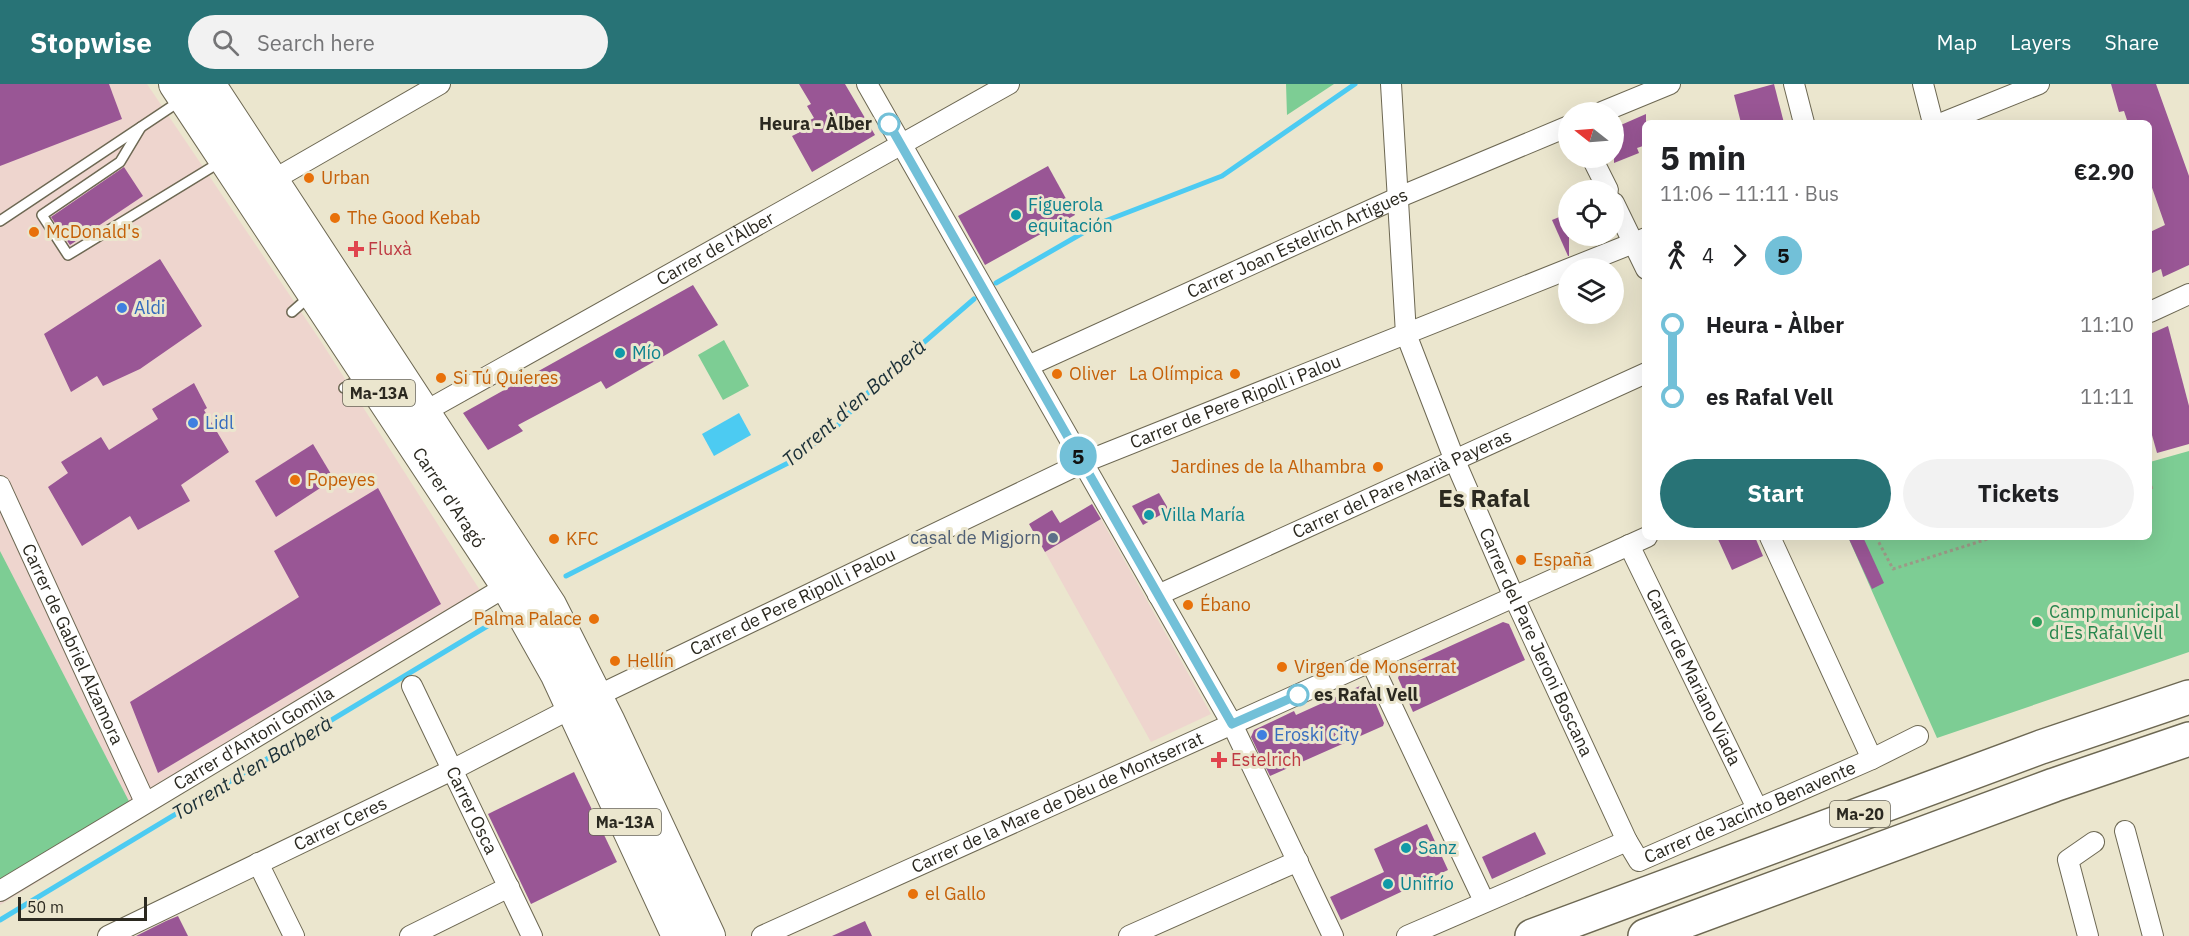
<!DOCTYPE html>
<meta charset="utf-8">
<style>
:root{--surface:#fff;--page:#f2f2f2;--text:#202124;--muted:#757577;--accent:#287376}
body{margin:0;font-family:"IBM Plex Sans",sans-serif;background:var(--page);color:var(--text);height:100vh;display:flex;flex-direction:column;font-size:22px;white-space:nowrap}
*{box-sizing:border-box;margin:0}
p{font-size:20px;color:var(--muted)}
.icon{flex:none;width:33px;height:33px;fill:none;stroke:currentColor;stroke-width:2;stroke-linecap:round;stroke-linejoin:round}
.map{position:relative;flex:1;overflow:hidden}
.details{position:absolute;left:1642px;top:36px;width:510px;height:420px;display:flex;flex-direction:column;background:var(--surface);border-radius:9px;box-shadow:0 6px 24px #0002}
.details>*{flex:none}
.badge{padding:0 12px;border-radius:20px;font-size:21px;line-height:39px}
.needle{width:39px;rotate:287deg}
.controls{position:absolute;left:1558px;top:18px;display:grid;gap:12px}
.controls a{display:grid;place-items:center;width:66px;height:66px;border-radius:50%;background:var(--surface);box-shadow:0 6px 24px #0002;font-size:30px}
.scale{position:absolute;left:18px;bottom:15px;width:129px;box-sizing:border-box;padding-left:6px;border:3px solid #2b2920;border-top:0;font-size:16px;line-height:21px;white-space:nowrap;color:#2b2920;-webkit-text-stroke:4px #ebe6ce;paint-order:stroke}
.map>.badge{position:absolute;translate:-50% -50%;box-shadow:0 0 0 3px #fff}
.legs{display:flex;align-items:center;gap:9px;height:66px;padding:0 18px;font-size:20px}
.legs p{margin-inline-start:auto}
.summary{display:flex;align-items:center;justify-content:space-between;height:102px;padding:0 18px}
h1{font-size:33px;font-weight:700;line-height:45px}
.cta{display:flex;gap:12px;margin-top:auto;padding:12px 18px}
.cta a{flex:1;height:69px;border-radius:36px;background:var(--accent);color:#fff;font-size:24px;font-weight:700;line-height:69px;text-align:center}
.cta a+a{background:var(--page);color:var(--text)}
ul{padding:0 18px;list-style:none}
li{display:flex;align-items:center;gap:21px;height:72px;font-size:22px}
li i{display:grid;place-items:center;width:9px;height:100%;margin:0 8px;background:currentColor}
li i::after{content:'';width:15px;height:15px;margin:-8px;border:4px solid;border-radius:50%;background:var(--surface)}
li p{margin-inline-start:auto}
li:first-child i{background:linear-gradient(#0000 50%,currentColor 0)}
li:last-child i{background:linear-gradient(currentColor 50%,#0000 0)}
header{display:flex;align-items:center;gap:36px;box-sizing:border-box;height:84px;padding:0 30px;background:var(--accent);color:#fff}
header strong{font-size:28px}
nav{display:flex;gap:33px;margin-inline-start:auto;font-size:21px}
.search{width:420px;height:54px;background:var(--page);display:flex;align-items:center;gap:15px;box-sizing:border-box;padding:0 21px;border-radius:33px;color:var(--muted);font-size:22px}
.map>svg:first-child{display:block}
.industrial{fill:#eed5ce}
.green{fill:#7dcd94}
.water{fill:#4ccbf2}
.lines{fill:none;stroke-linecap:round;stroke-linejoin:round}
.stream{stroke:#4ccbf2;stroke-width:5}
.building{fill:#995695}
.lane-casing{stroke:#6d6853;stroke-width:12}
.street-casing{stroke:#6d6853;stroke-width:22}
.primary-casing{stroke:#6d6853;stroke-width:34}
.highway-casing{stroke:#6d6853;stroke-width:36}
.path{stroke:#9e9a88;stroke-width:3;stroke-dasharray:3 3;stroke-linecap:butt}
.lane{stroke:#fff;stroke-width:9}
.street{stroke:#fff;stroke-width:20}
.primary{stroke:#fff;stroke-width:32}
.highway{stroke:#fff;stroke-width:33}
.line-1-casing{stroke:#fff;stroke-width:14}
.line-1{stroke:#72c0d8;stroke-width:9}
.stop-1-dot{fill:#fff;stroke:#72c0d8;stroke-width:3}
.food-dot{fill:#e8710a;stroke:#ebe6ce;stroke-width:2}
.culture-dot{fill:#0f9aa8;stroke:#ebe6ce;stroke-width:2}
.health-dot{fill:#e0444e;stroke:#ebe6ce;stroke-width:2}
.shop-dot{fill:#3f7fe0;stroke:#ebe6ce;stroke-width:2}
.service-dot{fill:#5c6f8a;stroke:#ebe6ce;stroke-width:2}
.leisure-dot{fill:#2e9e5b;stroke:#ebe6ce;stroke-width:2}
.labels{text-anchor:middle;stroke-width:6;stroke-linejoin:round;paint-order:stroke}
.shield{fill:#ebe6ce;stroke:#656254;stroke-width:1.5}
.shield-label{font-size:16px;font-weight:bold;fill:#2b2920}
.stop-label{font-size:18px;font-weight:bold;fill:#2b2920;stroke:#ebe6ce;text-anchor:end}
.food-label{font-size:18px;fill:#c56008;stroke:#ebe6ce;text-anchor:start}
.culture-label{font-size:18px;fill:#0d838f;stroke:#ebe6ce;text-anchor:start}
.street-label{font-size:18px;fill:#2b2920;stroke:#ebe6ce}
.health-label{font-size:18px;fill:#be3a42;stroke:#ebe6ce;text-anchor:start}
.shop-label{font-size:18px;fill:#366cbe;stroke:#ebe6ce;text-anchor:start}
.service-label{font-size:18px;fill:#4e5e75;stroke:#ebe6ce;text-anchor:end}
.leisure-label{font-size:18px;fill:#27864d;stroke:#ebe6ce;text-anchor:start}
.water-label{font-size:20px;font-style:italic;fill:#1a2f37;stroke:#ebe6ce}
.district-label{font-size:24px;font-weight:bold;fill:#2b2920;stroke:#ebe6ce}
</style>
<header>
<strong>Stopwise</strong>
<div class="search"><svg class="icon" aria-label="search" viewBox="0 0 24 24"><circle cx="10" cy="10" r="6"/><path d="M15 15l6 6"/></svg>Search here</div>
<nav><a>Map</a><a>Layers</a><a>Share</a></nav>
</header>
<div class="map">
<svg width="2189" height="852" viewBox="0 0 2189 852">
<rect width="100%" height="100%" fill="#ebe6ce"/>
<g class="industrial">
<path d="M 0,0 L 147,0 L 322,259 L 490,522 L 0,821 Z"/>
<path d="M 1101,435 L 1211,630 L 1151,658 L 1045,468 Z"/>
</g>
<g class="green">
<path d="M 1286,0 L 1334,0 L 1287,31 Z"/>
<path d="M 724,256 L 749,302 L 723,316 L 698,271 Z"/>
<path d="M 2189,367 L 2189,568 L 1937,654 L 1848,453 L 2150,453 L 2150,378 Z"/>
<path d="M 0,467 L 133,725 L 0,795 Z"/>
</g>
<path class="water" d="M 739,329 L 751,351 L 714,372 L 702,350 Z"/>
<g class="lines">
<g class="stream">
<path d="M 996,199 L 1100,139 L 1222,92 L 1355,0"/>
<path d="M 566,492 L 792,377 L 836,343 L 878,298 L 974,215"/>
<path d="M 0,836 L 504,532"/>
</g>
</g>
<g class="building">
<path d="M 0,0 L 109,0 L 122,35 L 0,82 Z"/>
<path d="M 799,0 L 845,0 L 875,51 L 812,88 L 792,52 L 802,47 L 799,42 L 814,34 L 807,22 L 811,20 Z"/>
<path d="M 1774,0 L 1784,39 L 1741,39 L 1734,11 Z"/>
<path d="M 2111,0 L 2156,0 L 2189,92 L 2189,181 L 2163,193 L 2161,185 L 2150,190 L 2150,148 L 2165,141 L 2150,98 L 2150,39 L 2128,39 L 2124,27 L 2119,28 Z"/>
<path d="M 1646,30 L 1646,61 L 1637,64 L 1639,69 L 1614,79 L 1614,44 Z"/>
<path d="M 1048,82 L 1075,131 L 985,181 L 958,132 Z"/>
<path d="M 124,83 L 143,112 L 70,161 L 51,133 Z"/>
<path d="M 1569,129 L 1569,172 L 1568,172 L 1552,136 Z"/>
<path d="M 160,175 L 202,242 L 140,285 L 103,302 L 97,292 L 71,308 L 44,250 Z"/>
<path d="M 693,201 L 718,241 L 606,305 L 601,297 L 518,341 L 523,347 L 488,366 L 463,329 Z"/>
<path d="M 2168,242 L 2189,322 L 2189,360 L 2157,369 L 2150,344 L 2150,250 Z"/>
<path d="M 194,299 L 207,324 L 204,326 L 229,368 L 181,401 L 190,417 L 138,446 L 130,432 L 82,462 L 48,403 L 68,389 L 61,378 L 101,353 L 109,366 L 158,335 L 152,325 Z"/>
<path d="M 313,360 L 334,395 L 276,433 L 255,397 Z"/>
<path d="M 378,404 L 441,520 L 158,689 L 130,618 L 299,513 L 274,467 Z"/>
<path d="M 1159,409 L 1169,426 L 1143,441 L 1132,422 Z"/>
<path d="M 1092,420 L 1101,435 L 1045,468 L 1029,440 L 1052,426 L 1060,439 Z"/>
<path d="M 1717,453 L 1755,453 L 1763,472 L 1732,486 Z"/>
<path d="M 1848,453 L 1863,453 L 1884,499 L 1872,505 Z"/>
<path d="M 1503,538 L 1509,540 L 1525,576 L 1413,628 L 1398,594 L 1402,584 Z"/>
<path d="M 1360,602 L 1370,606 L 1384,639 L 1383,642 L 1270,692 L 1251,653 L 1254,646 L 1294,627 L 1296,631 Z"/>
<path d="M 574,688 L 617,778 L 531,820 L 488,730 Z"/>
<path d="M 1427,740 L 1448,786 L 1341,836 L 1330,813 L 1384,788 L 1374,765 Z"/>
<path d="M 1535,748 L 1546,770 L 1492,795 L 1482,773 Z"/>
<path d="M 178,832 L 188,852 L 136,852 L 166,837 Z"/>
<path d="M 865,837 L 872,852 L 832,852 Z"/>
</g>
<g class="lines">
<defs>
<g id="lane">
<path d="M 141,43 L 120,78 L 42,131 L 68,171 L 222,77"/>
<path d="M 0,137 L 180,17"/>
<path d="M 292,228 L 309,213"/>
<path d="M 344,304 L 363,293"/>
</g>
<g id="street">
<path d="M 867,0 L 1232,640 L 1333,852"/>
<path id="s1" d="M 1391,0 L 1406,250 L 1455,377 L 1514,513 L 1627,757"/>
<path d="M 1794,0 L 1804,39"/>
<path d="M 1923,0 L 1933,39"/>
<path d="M 1602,28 L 1670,0"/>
<path d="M 1942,39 L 2039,0"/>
<path d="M 1592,74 L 1608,106"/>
<path d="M 273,96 L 440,0"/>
<path d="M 1614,119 L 1646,185"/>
<path d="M 2150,228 L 2189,210"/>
<path id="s2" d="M 1028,282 L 1397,114 L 1569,42"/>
<path id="s3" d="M 424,328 L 1009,0"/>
<path id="s4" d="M 0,402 L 145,718"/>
<path d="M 1770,453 L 1872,675"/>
<path id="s5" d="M 1629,461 L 1757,724"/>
<path id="s6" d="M 1158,511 L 1646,289"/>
<path d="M 1371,578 L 1484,817"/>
<path id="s7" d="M 412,602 L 532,852"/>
<path d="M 2125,747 L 2153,852"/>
<path d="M 258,779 L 294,852"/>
<path id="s8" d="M 0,807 L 507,502"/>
<path id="s9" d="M 108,852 L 452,686 L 572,624 L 1082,379 L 1646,154"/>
<path d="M 410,852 L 509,803"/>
<path id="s10" d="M 762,852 L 1647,453"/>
<path d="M 1129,852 L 1298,777"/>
<path id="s11" d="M 1407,852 L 1627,757 L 1639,777 L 1872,675 L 1918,652"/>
<path d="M 2088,852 L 2068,776 L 2094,758"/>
</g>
<g id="primary">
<path id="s12" d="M 175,0 L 507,502 L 557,591 L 678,852"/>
<path d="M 209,0 L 550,521 L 609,638 L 709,852"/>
</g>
<g id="highway">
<path d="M 1532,852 L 2041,663 L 2189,613"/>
<path d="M 1645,852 L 2054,701 L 2189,655"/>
</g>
</defs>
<use href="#lane" class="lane-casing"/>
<use href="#street" class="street-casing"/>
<use href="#primary" class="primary-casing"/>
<use href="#highway" class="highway-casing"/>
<g class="path">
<path d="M 2150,404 L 2154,403"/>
<path d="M 1876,453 L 1893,485 L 1994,453"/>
</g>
<use href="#lane" class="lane"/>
<use href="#street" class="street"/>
<use href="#primary" class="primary"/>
<use href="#highway" class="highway"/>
</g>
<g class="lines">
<defs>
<path id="line-1" d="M 889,40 L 1232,640 L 1298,611"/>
</defs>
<use href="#line-1" class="line-1-casing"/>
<use href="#line-1" class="line-1"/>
</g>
<g class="stop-1-dot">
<circle cx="889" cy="40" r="10"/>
<circle cx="1298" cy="611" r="10"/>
</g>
<g class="food-dot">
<circle cx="309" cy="94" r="6"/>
<circle cx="335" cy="134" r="6"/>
<circle cx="34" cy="148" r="6"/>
<circle cx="1057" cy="290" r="6"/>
<circle cx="1235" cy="290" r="6"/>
<circle cx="441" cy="294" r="6"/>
<circle cx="1378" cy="383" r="6"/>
<circle cx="295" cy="396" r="6"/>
<circle cx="554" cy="455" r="6"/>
<circle cx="1521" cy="476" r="6"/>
<circle cx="1188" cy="521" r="6"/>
<circle cx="594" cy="535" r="6"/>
<circle cx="615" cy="577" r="6"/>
<circle cx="1282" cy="583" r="6"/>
<circle cx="913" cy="810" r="6"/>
</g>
<g class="culture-dot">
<circle cx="1016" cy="131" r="6"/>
<circle cx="620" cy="269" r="6"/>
<circle cx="1149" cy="431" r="6"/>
<circle cx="1406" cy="764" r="6"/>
<circle cx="1388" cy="800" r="6"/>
</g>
<g class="health-dot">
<path d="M353 156h6v6h6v6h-6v6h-6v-6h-6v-6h6z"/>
<path d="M1216 667h6v6h6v6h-6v6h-6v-6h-6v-6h6z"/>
</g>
<g class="shop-dot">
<circle cx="122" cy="224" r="6"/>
<circle cx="193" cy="339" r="6"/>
<circle cx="1262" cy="651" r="6"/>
</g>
<circle class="service-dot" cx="1053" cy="454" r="6"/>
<circle class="leisure-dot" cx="2037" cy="538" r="6"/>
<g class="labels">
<g class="shield">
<rect x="343" y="296" width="72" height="26" rx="4.5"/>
<rect x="1830" y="717" width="60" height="26" rx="4.5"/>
<rect x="589" y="725" width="72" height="26" rx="4.5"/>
</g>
<g class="shield-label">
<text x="379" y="315">Ma-13A</text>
<text x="1860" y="736">Ma-20</text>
<text x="625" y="744">Ma-13A</text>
</g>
<g class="stop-label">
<text x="872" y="46">Heura - Àlber</text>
<text x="1314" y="617" text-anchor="start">es Rafal Vell</text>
</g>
<g class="food-label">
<text x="321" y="100">Urban</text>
<text x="347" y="140">The Good Kebab</text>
<text x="46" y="154">McDonald's</text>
<text x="1069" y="296">Oliver</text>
<text x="1223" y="296" text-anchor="end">La Olímpica</text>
<text x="453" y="300">Si Tú Quieres</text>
<text x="1366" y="389" text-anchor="end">Jardines de la Alhambra</text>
<text x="307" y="402">Popeyes</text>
<text x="566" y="461">KFC</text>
<text x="1533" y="482">España</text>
<text x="1200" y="527">Ébano</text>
<text x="582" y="541" text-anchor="end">Palma Palace</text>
<text x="627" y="583">Hellín</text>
<text x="1294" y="589">Virgen de Monserrat</text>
<text x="925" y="816">el Gallo</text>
</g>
<g class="culture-label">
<text x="1028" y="127">Figuerola<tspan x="1028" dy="21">equitación</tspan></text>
<text x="632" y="275">Mío</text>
<text x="1161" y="437">Villa María</text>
<text x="1418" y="770">Sanz</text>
<text x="1400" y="806">Unifrío</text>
</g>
<g class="street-label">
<text dy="6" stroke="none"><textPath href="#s2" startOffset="296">Carrer Joan Estelrich Artigues</textPath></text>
<text dy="6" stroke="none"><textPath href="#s3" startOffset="334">Carrer de l'Àlber</textPath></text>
<text dy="6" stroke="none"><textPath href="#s9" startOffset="1248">Carrer de Pere Ripoll i Palou</textPath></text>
<text dy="6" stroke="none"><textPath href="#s6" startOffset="268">Carrer del Pare Marià Payeras</textPath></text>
<text dy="6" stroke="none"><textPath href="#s12" startOffset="496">Carrer d'Aragó</textPath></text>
<text dy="6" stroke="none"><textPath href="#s9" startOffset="762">Carrer de Pere Ripoll i Palou</textPath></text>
<text dy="6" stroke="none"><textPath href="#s1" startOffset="585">Carrer del Pare Jeroni Boscana</textPath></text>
<text dy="6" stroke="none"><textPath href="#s4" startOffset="174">Carrer de Gabriel Alzamora</textPath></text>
<text dy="6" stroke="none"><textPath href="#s5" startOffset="147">Carrer de Mariano Viada</textPath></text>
<text dy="6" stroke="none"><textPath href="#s8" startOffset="296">Carrer d'Antoni Gomila</textPath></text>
<text dy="6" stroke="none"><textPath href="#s10" startOffset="324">Carrer de la Mare de Déu de Montserrat</textPath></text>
<text dy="6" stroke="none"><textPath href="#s7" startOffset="138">Carrer Osca</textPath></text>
<text dy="6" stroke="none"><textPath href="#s11" startOffset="384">Carrer de Jacinto Benavente</textPath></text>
<text dy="6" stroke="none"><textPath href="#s9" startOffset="258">Carrer Ceres</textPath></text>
</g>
<g class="health-label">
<text x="368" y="171">Fluxà</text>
<text x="1231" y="682">Estelrich</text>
</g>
<g class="shop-label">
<text x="134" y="230">Aldi</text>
<text x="205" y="345">Lidl</text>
<text x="1274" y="657">Eroski City</text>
</g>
<g class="service-label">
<text x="1041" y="460">casal de Migjorn</text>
</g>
<g class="leisure-label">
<text x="2049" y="534">Camp municipal<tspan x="2049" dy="21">d'Es Rafal Vell</tspan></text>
</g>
<g class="water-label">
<text transform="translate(854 319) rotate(-41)" y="7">Torrent d'en Barberà</text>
<text transform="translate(252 684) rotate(-31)" y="7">Torrent d'en Barberà</text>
</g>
<g class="district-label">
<text x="1484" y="423">Es Rafal</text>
</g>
</g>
</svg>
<div class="controls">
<a><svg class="needle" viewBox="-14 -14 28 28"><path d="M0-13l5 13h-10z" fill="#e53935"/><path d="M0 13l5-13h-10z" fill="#757577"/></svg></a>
<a><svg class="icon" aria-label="locate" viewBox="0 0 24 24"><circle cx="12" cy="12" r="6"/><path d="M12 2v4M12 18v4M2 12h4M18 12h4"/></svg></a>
<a><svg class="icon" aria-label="layers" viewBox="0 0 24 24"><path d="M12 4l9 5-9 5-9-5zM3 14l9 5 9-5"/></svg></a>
</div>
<div class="scale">50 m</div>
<b class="badge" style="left:1078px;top:372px;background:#72c0d8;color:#111">5</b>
<section class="details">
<div class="summary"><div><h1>5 min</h1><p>11:06 – 11:11 · Bus</p></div><b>€2.90</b></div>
<div class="legs"><svg class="icon" aria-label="walk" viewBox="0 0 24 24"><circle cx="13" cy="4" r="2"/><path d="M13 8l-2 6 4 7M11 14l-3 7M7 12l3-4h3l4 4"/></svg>4<svg class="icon" aria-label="forward" viewBox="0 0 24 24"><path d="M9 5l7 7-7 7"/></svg><b class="badge" style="background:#72c0d8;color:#111">5</b></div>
<ul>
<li><i style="color:#72c0d8"></i><b>Heura - Àlber</b><p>11:10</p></li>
<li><i style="color:#72c0d8"></i><b>es Rafal Vell</b><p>11:11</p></li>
</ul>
<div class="cta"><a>Start</a><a>Tickets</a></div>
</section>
</div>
